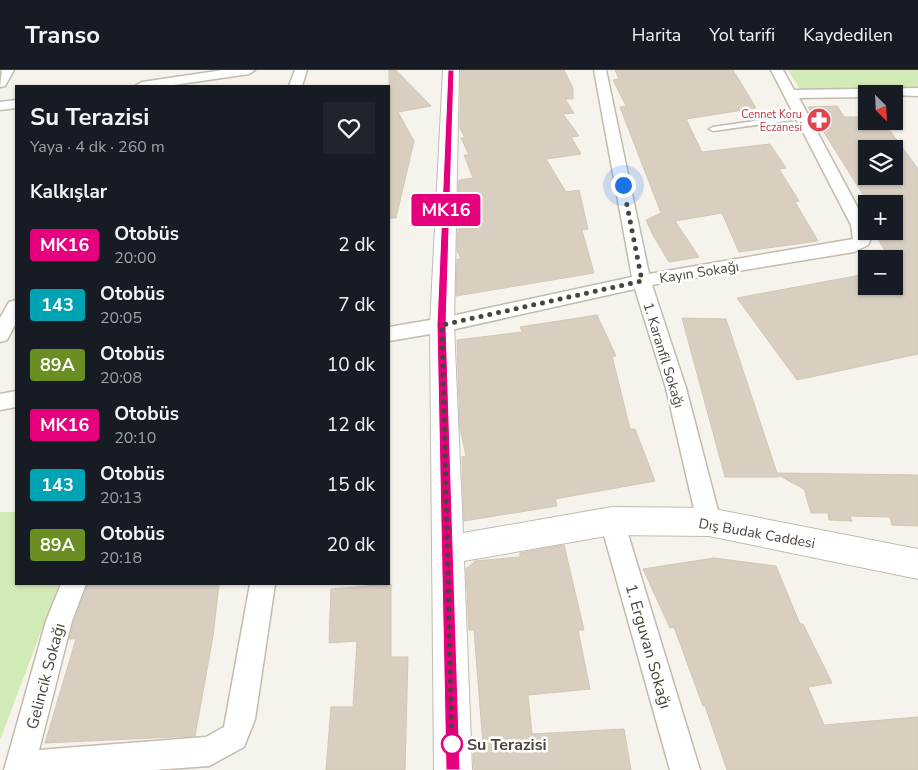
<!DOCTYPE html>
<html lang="tr">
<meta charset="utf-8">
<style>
:root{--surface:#171b24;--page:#20242c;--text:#f1f3f6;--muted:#9ea1a6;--line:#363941}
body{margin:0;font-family:"Nunito Sans",sans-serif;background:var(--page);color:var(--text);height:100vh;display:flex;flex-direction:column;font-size:19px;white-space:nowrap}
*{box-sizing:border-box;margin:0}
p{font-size:16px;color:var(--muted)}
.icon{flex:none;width:28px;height:28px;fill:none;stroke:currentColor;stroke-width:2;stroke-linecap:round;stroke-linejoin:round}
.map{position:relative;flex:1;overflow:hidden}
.sheet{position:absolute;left:15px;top:15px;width:375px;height:500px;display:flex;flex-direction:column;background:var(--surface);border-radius:0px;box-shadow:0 1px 4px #0004}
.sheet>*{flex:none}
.badge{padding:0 10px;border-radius:4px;font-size:18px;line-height:32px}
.needle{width:32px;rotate:156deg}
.fabs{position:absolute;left:858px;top:15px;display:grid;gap:10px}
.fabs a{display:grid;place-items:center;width:45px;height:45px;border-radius:0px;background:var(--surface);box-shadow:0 1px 4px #0004;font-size:25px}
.you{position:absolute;width:25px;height:25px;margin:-12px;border:4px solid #fff;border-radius:50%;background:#1a73e8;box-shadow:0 0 0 8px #1a73e833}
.map>.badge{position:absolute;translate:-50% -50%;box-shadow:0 0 0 2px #fff}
h2{padding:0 15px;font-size:19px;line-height:45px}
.round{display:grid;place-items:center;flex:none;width:52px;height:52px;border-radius:0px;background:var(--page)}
.summary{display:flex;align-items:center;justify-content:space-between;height:85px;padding:0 15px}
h1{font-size:24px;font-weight:700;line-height:38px}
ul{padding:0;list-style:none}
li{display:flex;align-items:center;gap:15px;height:60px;padding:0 15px}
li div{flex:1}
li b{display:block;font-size:19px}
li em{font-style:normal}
li .badge{min-width:55px;font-weight:700;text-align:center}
header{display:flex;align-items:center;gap:30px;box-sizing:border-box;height:70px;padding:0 25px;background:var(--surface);border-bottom:1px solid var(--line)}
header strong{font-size:24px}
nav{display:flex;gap:28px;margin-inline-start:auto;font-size:18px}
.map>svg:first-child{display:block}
.green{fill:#d2eab5}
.building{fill:#d8cfc1;stroke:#d3c7b4;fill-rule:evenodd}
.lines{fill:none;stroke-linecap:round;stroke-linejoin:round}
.service-casing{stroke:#c2bbae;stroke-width:3}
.minor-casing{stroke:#c2bbae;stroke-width:3}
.tertiary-casing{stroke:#c2bbae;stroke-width:2}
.service{fill:#fff;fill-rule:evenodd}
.minor{fill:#fff;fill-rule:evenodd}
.tertiary{fill:#fff;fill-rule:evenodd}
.line{fill:#e6007e;stroke:#fff}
.walk{stroke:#4b4439;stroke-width:5;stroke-dasharray:0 9}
.stop-dot{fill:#fff;stroke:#e6007e;stroke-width:2.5}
.labels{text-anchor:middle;stroke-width:5;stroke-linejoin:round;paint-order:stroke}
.far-health-label{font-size:11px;fill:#be3a42;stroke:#fff;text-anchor:end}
.street-label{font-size:14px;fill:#4b4439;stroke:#fff}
.near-street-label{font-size:16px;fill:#4b4439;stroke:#fff}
.near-stop-label{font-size:16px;font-weight:bold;fill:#4b4439;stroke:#fff;text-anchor:start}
</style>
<header>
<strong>Transo</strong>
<nav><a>Harita</a><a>Yol tarifi</a><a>Kaydedilen</a></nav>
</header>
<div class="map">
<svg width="918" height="700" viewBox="0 0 918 700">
<rect width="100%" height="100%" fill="#f6f3ec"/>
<g class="green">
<path d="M 788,0 L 918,0 L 918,19 L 801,21 Z"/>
<path d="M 0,442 L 16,442 L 16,514 L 59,514 L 0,670 Z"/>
</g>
<g class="building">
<path d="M 389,0 L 396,0 L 431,36 L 398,42 L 414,71 L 396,148 L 389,148 Z"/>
<path d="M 461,0 L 564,0 L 573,18 L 573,29 L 565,29 L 574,43 L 563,44 L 579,66 L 571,67 L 581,84 L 546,89 L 566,122 L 579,120 L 588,159 L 582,160 L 594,203 L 456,226 L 457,189 L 461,189 L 457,180 L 458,159 L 469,158 L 458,140 L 458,138 L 463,137 L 458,125 L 459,110 L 473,108 L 464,85 L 469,85 L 461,68 L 465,68 L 460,58 Z"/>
<path d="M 615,0 L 733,0 L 756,38 L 686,49 L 702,82 L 770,74 L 786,98 L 779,99 L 799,131 L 795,132 L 818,171 L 739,182 L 722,143 L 675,151 L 699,187 L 669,192 L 654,167 L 646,150 L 661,143 L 620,37 L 626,36 L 613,10 L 619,9 Z"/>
<path d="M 837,36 L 844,47 L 866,47 L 866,51 L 883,51 L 918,99 L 918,284 L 797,310 L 737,228 L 866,204 L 866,216 L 894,216 L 894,189 L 890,189 L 873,161 L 894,161 L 894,134 L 869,134 L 808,37 ZM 866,79 L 894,79 L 894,106 L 866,106 Z"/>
<path d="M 597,245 L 616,286 L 612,286 L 630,359 L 635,359 L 655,411 L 555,429 L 557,436 L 464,451 L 462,387 L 466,386 L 460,358 L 457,270 L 522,262 L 520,257 Z"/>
<path d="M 682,248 L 726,249 L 777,403 L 918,405 L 918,456 L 892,455 L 890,447 L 850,446 L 852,451 L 829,450 L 828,443 L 811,443 L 804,419 L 778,405 L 779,407 L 725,407 Z"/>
<path d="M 564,475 L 584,560 L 578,560 L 590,619 L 528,625 L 532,664 L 624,659 L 631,700 L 474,700 L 473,675 L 483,675 L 474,560 L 469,560 L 466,499 L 475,491 L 520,487 L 520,483 Z"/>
<path d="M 714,488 L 776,496 L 800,554 L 803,554 L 832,613 L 808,617 L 824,655 L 918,647 L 918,700 L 727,700 L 705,636 L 703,636 L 674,557 L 670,558 L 643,499 Z"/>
<path d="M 88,514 L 219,514 L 213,566 L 195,666 L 45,673 L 76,569 L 69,569 L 74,552 Z"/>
<path d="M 391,514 L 391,587 L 408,587 L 405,700 L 326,700 L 331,637 L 353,637 L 357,571 L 329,573 L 331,519 Z"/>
</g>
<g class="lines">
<defs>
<path id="service" d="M 803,44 L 806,44 L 806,48 L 713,61 L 709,59 L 713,57 Z"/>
<g id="minor">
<path d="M 2,0 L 14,0 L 5,16 L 0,17 Z"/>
<path d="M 223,0 L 255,0 L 249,4 L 167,16 L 135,16 L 142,12 Z"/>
<path d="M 295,0 L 307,0 L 302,16 L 289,16 Z"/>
<path d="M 594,0 L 606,0 L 649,204 L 853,169 L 851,155 L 771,0 L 783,0 L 794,20 L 918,18 L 918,26 L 866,24 L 866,27 L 799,28 L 866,153 L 866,161 L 869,161 L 870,171 L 868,175 L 854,182 L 652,215 L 686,318 L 721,452 L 717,460 L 709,463 L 701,460 L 697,452 L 666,318 L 635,219 L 442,262 L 389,271 L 389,257 L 442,248 L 632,207 Z"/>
<path d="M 16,30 L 16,38 L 0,40 L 0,32 Z"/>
<path d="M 16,230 L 16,253 L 7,270 L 0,272 L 0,248 L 9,232 Z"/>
<path d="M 16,321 L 16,337 L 0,340 L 0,324 Z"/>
<path d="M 612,440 L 620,443 L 624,451 L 700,700 L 670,700 L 600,451 L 604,443 Z"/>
<path d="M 61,514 L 86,514 L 72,551 L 39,680 L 206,667 L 224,657 L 250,514 L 275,514 L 255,649 L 244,677 L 209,696 L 154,700 L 4,700 L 46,551 Z"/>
</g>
<path id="tertiary" d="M 443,0 L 459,0 L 454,255 L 463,463 L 612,437 L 709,438 L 918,479 L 918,509 L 709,466 L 612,465 L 464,491 L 472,700 L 434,700 L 430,255 Z"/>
</defs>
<use href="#service" class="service-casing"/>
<use href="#minor" class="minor-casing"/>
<use href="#tertiary" class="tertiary-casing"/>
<use href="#service" class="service"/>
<use href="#minor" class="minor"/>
<use href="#tertiary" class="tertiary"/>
</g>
<path class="line" d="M 448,0 L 454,0 L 446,255 L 460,700 L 446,700 L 437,255 Z"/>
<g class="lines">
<path class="walk" d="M 452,674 L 442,255 L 642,211 L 623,115"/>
</g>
<defs>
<symbol id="pharmacy-disc" viewBox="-11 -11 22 22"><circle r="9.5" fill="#e0444e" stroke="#fff"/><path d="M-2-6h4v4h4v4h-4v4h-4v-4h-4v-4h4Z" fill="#fff"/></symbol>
</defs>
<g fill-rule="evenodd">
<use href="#pharmacy-disc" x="805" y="36" width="28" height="28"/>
</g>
<circle class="stop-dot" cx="452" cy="674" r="10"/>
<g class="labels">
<g class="far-health-label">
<text x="802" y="48">Cennet Koru<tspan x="802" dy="13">Eczanesi</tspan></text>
</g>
<g class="street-label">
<text transform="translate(699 202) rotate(-9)" y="5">Kayın Sokağı</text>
<text transform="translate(664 285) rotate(73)" y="5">1. Karanfil Sokağı</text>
<text transform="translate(757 463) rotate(10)" y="5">Dış Budak Caddesi</text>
</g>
<g class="near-street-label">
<text transform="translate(649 576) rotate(74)" y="6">1. Erguvan Sokağı</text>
<text transform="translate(45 606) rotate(-75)" y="6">Gelincik Sokağı</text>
</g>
<g class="near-stop-label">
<text x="467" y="680">Su Terazisi</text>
</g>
</g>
</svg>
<div class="fabs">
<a><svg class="needle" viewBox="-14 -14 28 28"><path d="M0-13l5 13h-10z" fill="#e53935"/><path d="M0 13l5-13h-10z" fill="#9ea1a6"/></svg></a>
<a><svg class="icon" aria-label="layers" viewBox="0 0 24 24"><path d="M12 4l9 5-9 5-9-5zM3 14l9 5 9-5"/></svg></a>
<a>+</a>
<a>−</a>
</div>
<div class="you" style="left:623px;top:115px"></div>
<b class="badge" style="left:446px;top:140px;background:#e6007e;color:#fff">MK16</b>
<section class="sheet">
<div class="summary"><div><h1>Su Terazisi</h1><p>Yaya · 4 dk · 260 m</p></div><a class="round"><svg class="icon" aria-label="heart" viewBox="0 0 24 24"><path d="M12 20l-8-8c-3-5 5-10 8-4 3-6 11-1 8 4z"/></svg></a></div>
<h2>Kalkışlar</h2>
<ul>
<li><span class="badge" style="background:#e6007e;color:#fff">MK16</span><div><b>Otobüs</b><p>20:00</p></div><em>2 dk</em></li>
<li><span class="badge" style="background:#00a3b4;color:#fff">143</span><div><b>Otobüs</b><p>20:05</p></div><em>7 dk</em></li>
<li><span class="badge" style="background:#6b8e23;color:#fff">89A</span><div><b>Otobüs</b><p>20:08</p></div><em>10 dk</em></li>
<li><span class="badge" style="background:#e6007e;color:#fff">MK16</span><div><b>Otobüs</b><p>20:10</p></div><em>12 dk</em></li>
<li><span class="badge" style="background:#00a3b4;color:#fff">143</span><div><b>Otobüs</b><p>20:13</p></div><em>15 dk</em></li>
<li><span class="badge" style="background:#6b8e23;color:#fff">89A</span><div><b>Otobüs</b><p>20:18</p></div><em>20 dk</em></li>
</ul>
</section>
</div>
